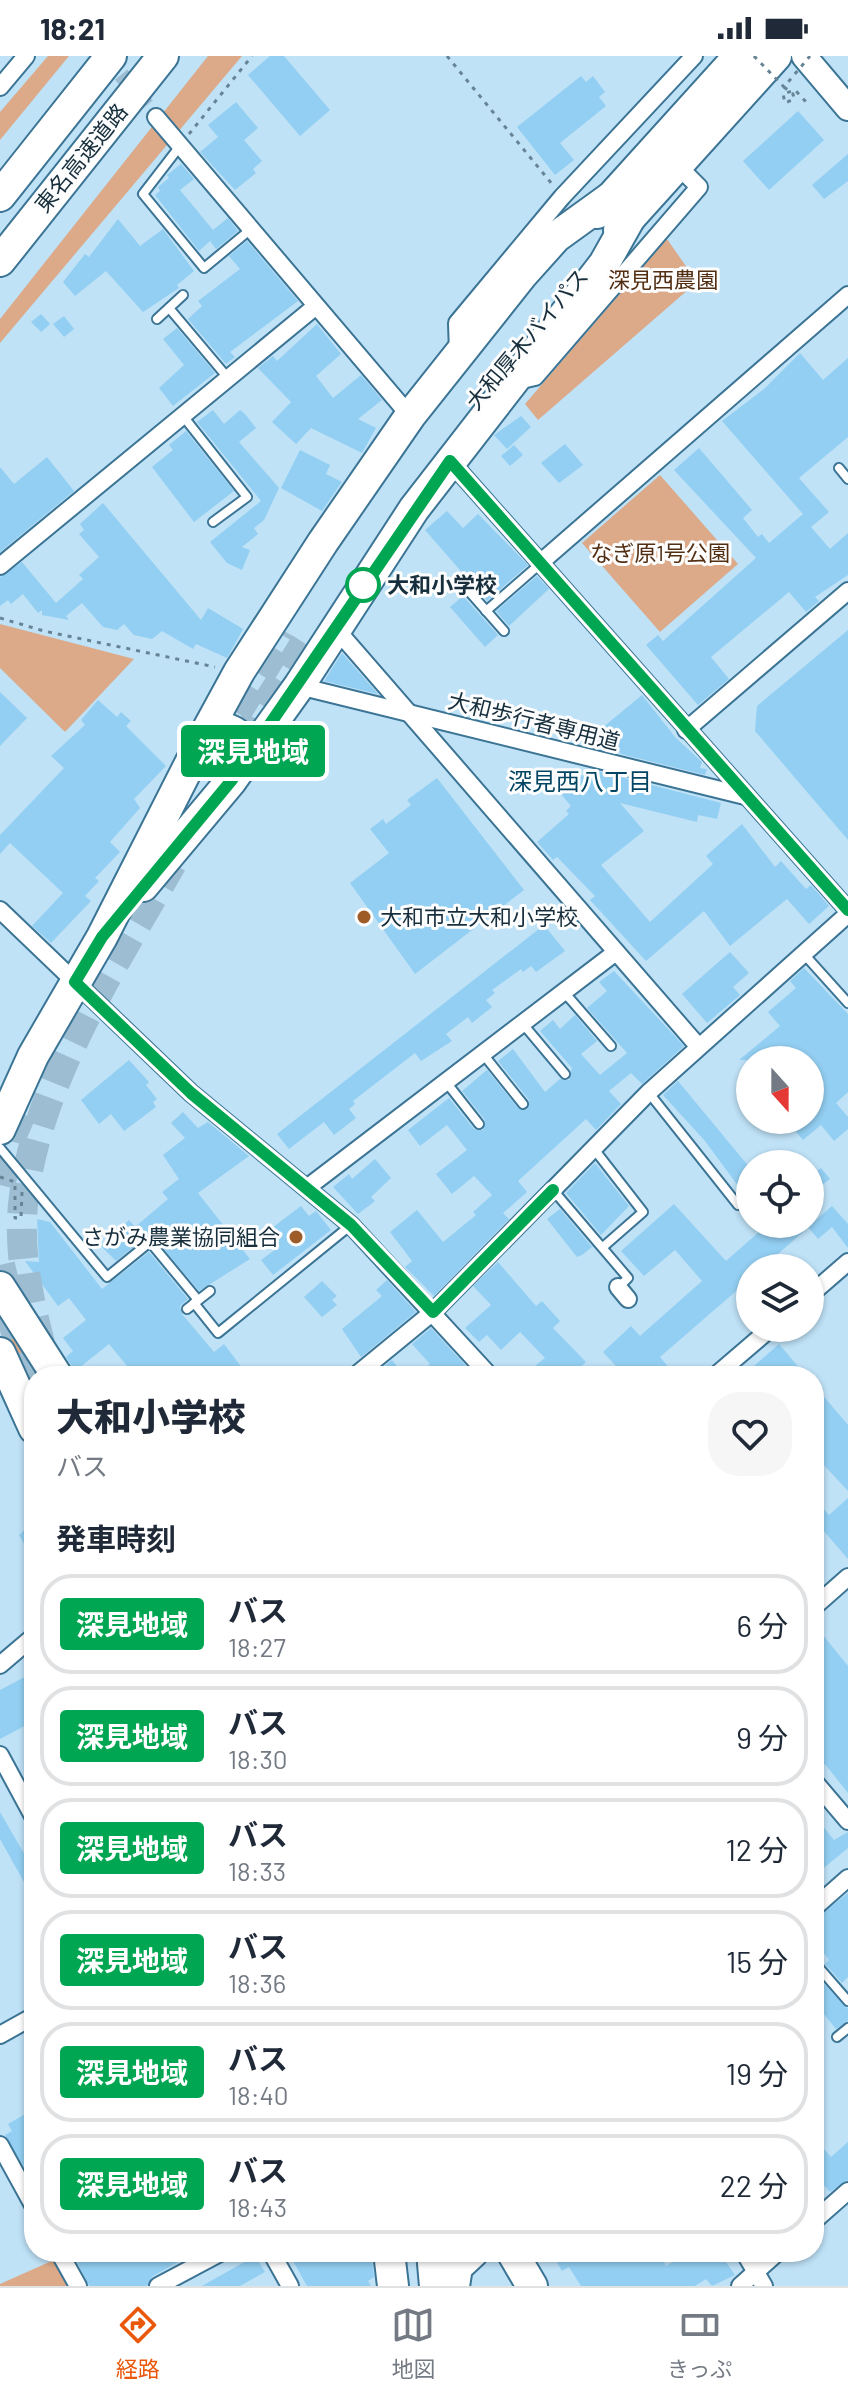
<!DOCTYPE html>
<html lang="ja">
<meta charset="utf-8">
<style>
:root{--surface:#fff;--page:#f6f6f7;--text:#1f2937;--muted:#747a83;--line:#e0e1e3;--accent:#ea580c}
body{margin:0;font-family:Barlow,"Noto Sans JP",sans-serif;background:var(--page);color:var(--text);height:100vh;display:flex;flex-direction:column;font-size:30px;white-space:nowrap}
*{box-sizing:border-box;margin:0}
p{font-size:26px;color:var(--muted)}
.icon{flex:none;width:44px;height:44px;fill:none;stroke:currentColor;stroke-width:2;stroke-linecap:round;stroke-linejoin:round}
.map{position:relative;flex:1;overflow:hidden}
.details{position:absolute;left:24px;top:1310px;width:800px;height:896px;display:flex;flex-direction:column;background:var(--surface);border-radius:32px;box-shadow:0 2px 6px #0004}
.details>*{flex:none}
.badge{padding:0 16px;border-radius:6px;font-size:28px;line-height:52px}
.needle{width:52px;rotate:159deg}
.fabs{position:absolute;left:736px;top:990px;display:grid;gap:16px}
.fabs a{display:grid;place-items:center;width:88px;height:88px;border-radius:50%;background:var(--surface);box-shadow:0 2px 6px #0004;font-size:40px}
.map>.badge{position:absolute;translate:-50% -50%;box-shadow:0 0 0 4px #fff}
h2{padding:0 32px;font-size:30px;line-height:72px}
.round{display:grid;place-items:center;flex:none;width:84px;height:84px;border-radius:32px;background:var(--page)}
.head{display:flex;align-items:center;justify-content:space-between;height:136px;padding:0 32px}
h1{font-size:38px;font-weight:800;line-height:60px}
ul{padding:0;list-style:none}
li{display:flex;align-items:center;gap:24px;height:100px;margin:0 16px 12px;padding:0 16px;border:4px solid var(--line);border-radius:32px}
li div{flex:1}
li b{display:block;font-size:30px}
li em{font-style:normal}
li .badge{min-width:88px;font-weight:700;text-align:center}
.status{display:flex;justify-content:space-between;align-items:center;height:56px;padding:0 40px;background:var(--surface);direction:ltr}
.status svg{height:22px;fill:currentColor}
.tab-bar{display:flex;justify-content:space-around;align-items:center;height:112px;border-top:2px solid var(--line);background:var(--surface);font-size:22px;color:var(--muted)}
.tab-bar a{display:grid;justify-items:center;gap:4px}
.tab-bar .selected{color:var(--accent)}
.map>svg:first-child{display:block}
.green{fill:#dcaa89}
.building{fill:#93cff2}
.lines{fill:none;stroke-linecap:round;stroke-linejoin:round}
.street-tunnel{stroke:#9dbed2;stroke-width:16;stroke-dasharray:16 8;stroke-linecap:butt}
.highway-tunnel{stroke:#9dbed2;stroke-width:30;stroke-dasharray:30 15;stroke-linecap:butt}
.lane-casing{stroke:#3b7494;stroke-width:12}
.street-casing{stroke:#3b7494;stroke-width:20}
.secondary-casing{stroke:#3b7494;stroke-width:28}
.highway-casing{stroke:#3b7494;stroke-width:34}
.path{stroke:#678495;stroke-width:3;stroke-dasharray:4 6;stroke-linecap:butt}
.lane{stroke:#fff;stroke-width:8}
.street{stroke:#fff;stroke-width:16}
.secondary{stroke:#fff;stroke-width:24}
.highway{stroke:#fff;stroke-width:30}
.path-bridge{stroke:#678495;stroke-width:3;stroke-dasharray:4 6;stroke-linecap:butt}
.line-casing{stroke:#fff;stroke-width:18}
.line{stroke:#00a651;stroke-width:12}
.stop-dot{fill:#fff;stroke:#00a651;stroke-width:4}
.poi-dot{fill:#9d5b28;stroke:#fdfdfd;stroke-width:3}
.labels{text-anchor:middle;stroke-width:6;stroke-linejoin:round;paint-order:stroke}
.street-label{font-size:22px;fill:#172f3d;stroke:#fdfdfd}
.park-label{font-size:22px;fill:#522e13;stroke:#fdfdfd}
.stop-label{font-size:22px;font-weight:bold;fill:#172f3d;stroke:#fdfdfd;text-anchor:start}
.poi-label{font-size:22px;fill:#172f3d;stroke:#fdfdfd;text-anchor:start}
.neighbourhood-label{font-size:24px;fill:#004563;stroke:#fdfdfd}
</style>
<div class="status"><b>18:21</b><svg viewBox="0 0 49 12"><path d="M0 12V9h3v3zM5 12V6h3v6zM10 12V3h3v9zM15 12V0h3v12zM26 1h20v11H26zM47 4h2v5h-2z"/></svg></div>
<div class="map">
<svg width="848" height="2230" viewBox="0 0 848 2230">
<rect width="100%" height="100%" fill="#bfe2f7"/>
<g class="green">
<path d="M 48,0 L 69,0 L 0,84 L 0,56 Z"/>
<path d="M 208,0 L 242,0 L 0,287 L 0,263 Z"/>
<path d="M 667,183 L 697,226 L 538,364 L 525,348 Z"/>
<path d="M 660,419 L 738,508 L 660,576 L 582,487 Z"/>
<path d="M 0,568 L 134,603 L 65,676 L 0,612 Z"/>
<path d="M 0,1243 L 47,1320 L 34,1320 L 34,1357 L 0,1274 Z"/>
<path d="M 56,2203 L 73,2230 L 0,2230 L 0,2228 Z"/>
</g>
<g class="building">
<path d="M 270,0 L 284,0 L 330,54 L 300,80 L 248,19 Z"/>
<path d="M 581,20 L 586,26 L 593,20 L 605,36 L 599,41 L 606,50 L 560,87 L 574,104 L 555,119 L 517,71 Z"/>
<path d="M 236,46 L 258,72 L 244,84 L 262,105 L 253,113 L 256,117 L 235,134 L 200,96 L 218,81 L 208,69 Z"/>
<path d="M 798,55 L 824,84 L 769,134 L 743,105 Z"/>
<path d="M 848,98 L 848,125 L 824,143 L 812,129 Z"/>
<path d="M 181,108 L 194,123 L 180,134 L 213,174 L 228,162 L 238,175 L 216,193 L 210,185 L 199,195 L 155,139 L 160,135 L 158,131 L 169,122 L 167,119 Z"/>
<path d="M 118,163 L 140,190 L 163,173 L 194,215 L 177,229 L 179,232 L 143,256 L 106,215 L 75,240 L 63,226 L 85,198 L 89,201 Z"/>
<path d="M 247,185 L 298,245 L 230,296 L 235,301 L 226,308 L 188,263 L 202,250 L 198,245 L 240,213 L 229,200 Z"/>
<path d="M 41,258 L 50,268 L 41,276 L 31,266 Z"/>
<path d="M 64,260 L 74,273 L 64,281 L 53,268 Z"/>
<path d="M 317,268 L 341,298 L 316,320 L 333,342 L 361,319 L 382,344 L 358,363 L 376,372 L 362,397 L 311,372 L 296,388 L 272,366 L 291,346 L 258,312 L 273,300 L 277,305 Z"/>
<path d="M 177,272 L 215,317 L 173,350 L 159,332 L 184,309 L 163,283 Z"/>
<path d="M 800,297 L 823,324 L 848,302 L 848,381 L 799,422 L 829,456 L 811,471 L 830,493 L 848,477 L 848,519 L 815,541 L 819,545 L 806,556 L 789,536 L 711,601 L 729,623 L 698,649 L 646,589 L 658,579 L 663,585 L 756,502 L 674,414 L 699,392 L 752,454 L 743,462 L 758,481 L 762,478 L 769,487 L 803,458 L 722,365 L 764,333 Z"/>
<path d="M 213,354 L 224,368 L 240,354 L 245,358 L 256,372 L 239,386 L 279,432 L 264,464 L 254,472 L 258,478 L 242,491 L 250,494 L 242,514 L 227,507 L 210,486 L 261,445 L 197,366 Z"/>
<path d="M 521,360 L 531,371 L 507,393 L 494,379 Z"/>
<path d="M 186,375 L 234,435 L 194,466 L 152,411 L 173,394 L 169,389 Z"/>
<path d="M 565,388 L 583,409 L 559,427 L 541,407 Z"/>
<path d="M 514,389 L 523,399 L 510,410 L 501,400 Z"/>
<path d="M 300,394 L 330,409 L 326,418 L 342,426 L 322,455 L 281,432 Z"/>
<path d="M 47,401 L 74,435 L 0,496 L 0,411 L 14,428 Z"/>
<path d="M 103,447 L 201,564 L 208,552 L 243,573 L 227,602 L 196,588 L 193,593 L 162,575 L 152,583 L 134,579 L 124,568 L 117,574 L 103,571 L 82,547 L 66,560 L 69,564 L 42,559 L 42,554 L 38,557 L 23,538 L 11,548 L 8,544 L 0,550 L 0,521 L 22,506 L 56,547 L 83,523 L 79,519 L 99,501 L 79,478 L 84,474 L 80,468 Z"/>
<path d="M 447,455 L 463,472 L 478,458 L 528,509 L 487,545 L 425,474 Z"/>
<path d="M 537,520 L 549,533 L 509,570 L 496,555 Z"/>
<path d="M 463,540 L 498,579 L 485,591 L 450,551 Z"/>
<path d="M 848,574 L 848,784 L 755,675 L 757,650 Z"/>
<path d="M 342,597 L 378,638 L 324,625 Z"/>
<path d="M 0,636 L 27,662 L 0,690 Z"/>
<path d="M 642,639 L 675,681 L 702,706 L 700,712 L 707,713 L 705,719 L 621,698 L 611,685 L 602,693 L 584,687 Z"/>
<path d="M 98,644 L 117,661 L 121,656 L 131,665 L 126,670 L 166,710 L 134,743 L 140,752 L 110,786 L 120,796 L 95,822 L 99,825 L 85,840 L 91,845 L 51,887 L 32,870 L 63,837 L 10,787 L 0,798 L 0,779 L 64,712 L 51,700 L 85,669 L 81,664 Z"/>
<path d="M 590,713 L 721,747 L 717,763 L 698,759 L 697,766 L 620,747 L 644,775 L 601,809 L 650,866 L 713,808 L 706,800 L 742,768 L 775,811 L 781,805 L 806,833 L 811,829 L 829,850 L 809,868 L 787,843 L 730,890 L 704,855 L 646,905 L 590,844 L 595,840 L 557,801 L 553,804 L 537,786 L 569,758 L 566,755 L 571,750 L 561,738 Z"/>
<path d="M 437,722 L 524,834 L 415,918 L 350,827 L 389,797 L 370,773 L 383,763 L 386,768 L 411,749 L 407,744 Z"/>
<path d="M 544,869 L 565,895 L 536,916 L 531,910 L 523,916 L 521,913 L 492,934 L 495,937 L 486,944 L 492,951 L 472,967 L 468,961 L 446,978 L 452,985 L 421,1005 L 415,997 L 353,1045 L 355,1048 L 349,1053 L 356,1062 L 334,1079 L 324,1066 L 289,1093 L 277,1078 Z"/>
<path d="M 730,896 L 749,917 L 733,931 L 740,939 L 707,967 L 682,938 Z"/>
<path d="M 804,912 L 848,958 L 848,1036 L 836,1047 L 848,1061 L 848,1073 L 834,1085 L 821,1069 L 803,1084 L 786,1064 L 810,1064 L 810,1004 L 739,1004 L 780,970 L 768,956 L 796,932 L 790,925 Z"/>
<path d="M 614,915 L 684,990 L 642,1028 L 631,1017 L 609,1035 L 621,1048 L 596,1074 L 586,1063 L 518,1125 L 527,1136 L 503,1157 L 509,1163 L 434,1240 L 405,1211 L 412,1205 L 390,1176 L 417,1154 L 443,1186 L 476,1159 L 473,1156 L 492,1139 L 474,1120 L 452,1138 L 436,1118 L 467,1094 L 447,1069 L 420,1090 L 408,1074 L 449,1042 L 474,1073 L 483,1074 L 485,1064 L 462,1035 L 487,1014 L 518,1052 L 527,1054 L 529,1044 L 498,1005 L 513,993 L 545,1036 L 560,1023 L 569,1024 L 572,1012 L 540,975 L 553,964 L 560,973 L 575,959 L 597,985 L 581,998 L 600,1019 L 627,997 L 587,952 L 607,935 L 599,926 Z"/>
<path d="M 129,1004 L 149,1026 L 146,1029 L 157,1043 L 153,1046 L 156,1051 L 124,1075 L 111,1058 L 99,1068 L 81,1044 Z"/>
<path d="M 678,1025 L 750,1112 L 750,1146 L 705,1085 L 663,1039 Z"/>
<path d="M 183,1056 L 198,1072 L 208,1066 L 249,1100 L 198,1137 L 250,1203 L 199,1235 L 153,1180 L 146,1181 L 116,1205 L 101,1190 L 129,1164 L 135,1171 L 168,1143 L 162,1136 L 179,1123 L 163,1099 L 185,1082 L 171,1067 Z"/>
<path d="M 375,1103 L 391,1122 L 371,1141 L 375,1145 L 358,1158 L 333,1131 L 349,1118 L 352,1123 Z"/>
<path d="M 595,1107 L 629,1150 L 601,1179 L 566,1137 Z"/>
<path d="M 821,1112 L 830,1123 L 810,1138 L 810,1120 Z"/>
<path d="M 674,1148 L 726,1205 L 768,1168 L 796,1168 L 803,1176 L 762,1212 L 750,1212 L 750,1223 L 660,1301 L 676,1320 L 625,1320 L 603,1296 L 631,1270 L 640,1280 L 702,1225 L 675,1194 L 644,1220 L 621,1195 Z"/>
<path d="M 301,1150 L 309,1160 L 316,1155 L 331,1174 L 273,1219 L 261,1204 L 280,1190 L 268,1175 Z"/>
<path d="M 832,1150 L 848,1168 L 848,1192 L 832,1171 L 818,1183 L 808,1171 Z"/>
<path d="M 560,1153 L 592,1191 L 582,1199 L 577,1201 L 547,1163 Z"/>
<path d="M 37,1163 L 50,1166 L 102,1233 L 149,1196 L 188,1243 L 180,1250 L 182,1258 L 214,1296 L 224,1288 L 243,1313 L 234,1320 L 218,1320 L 211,1312 L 203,1320 L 115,1320 L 128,1311 L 109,1288 L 75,1315 L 66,1301 L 73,1295 L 63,1282 L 86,1264 L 69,1242 L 58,1250 L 25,1205 L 39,1206 Z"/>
<path d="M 498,1206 L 536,1250 L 542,1245 L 560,1265 L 553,1272 L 586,1306 L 570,1320 L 546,1320 L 536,1309 L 545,1302 L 520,1276 L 501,1294 L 487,1279 L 479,1286 L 465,1272 L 491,1249 L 473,1230 Z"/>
<path d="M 387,1224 L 416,1256 L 361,1301 L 342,1273 L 382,1240 L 376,1234 Z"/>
<path d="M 322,1225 L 337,1240 L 332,1244 L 337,1249 L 322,1261 L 304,1241 Z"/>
<path d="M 431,1272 L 466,1310 L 474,1320 L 414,1320 L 430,1308 L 412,1288 Z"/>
<path d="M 779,1288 L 806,1320 L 745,1320 L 755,1309 Z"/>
<path d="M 392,1304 L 405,1320 L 377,1320 L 375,1318 Z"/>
<path d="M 814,1329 L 848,1369 L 848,1435 L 822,1407 L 814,1414 Z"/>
<path d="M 848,1442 L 848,1503 L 822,1473 L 814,1480 L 814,1443 L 829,1459 Z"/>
<path d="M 34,1465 L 34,1505 L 19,1479 Z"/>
<path d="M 814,1568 L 848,1610 L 848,1737 L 825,1708 L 821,1712 L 814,1704 Z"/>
<path d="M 34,1616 L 34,1665 L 0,1683 L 0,1634 Z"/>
<path d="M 0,1756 L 26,1801 L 34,1797 L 34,1844 L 0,1783 Z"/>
<path d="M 814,1759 L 834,1784 L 848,1776 L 848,1792 L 820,1815 L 814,1807 Z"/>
<path d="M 848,1837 L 848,1921 L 842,1927 L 825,1908 L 829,1904 L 814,1884 L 814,1864 Z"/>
<path d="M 814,1917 L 848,1953 L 848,1965 L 836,1973 L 814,1946 Z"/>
<path d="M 34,2053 L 34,2128 L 5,2079 L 12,2075 L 8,2068 Z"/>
<path d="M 814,2082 L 831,2101 L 848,2086 L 848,2124 L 830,2136 L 822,2127 L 814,2135 Z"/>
<path d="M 72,2196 L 196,2196 L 153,2220 L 147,2230 L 89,2230 Z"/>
<path d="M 288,2196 L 371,2196 L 374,2221 L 368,2225 L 371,2230 L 307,2230 Z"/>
<path d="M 551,2196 L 658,2196 L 666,2210 L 689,2196 L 719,2196 L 735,2219 L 712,2230 L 706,2223 L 695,2230 L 581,2230 L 569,2211 L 562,2215 Z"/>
<path d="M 255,2200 L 265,2216 L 240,2230 L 202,2230 Z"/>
</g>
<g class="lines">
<path class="street-tunnel" d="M 106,0 L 156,61"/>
<g class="highway-tunnel">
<path d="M 241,689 L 306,586"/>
<path d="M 213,695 L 286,576"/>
<path d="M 0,1129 L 13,1077 L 27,1044"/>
<path d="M 0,1209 L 23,1306 L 34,1331"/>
<path d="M 41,1291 C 28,1241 17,1191 24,1140 C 38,1024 115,907 172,807"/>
</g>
<defs>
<g id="lane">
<path d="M 180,90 L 143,138 L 204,212 L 251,173"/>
<path d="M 169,252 L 228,322"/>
<path d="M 157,263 L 183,239"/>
<path d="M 183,360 L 247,441 L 213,466"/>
<path d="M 839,412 L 848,423"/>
<path d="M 467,533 L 504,575"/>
<path d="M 486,555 L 540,508"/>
<path d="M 803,897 L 848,947"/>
<path d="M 564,936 L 611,990"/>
<path d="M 523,968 L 565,1018"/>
<path d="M 483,998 L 523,1048"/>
<path d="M 446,1026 L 479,1068"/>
<path d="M 649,1037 L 738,1149"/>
<path d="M 0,1092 L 107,1221 L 150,1186 L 198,1244"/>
<path d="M 594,1093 L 643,1156 L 603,1191"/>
<path d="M 553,1134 L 628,1222 L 618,1232"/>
<path d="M 194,1247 L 218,1277 L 351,1169"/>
<path d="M 187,1253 L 210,1235"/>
<path d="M 210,1319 L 211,1320"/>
<path d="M 814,1424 L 816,1426"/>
<path d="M 814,1906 L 848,1945"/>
<path d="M 837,1981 L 848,1972"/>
</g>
<g id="street">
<path d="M 0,31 L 26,0"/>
<path d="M 156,61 L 410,360"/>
<path d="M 458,297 L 457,267 L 562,141 L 694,0"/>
<path d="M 526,323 L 535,321 L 699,131 L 677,109"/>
<path d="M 450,405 L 848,854"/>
<path d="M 540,507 L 848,239"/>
<path d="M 0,510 L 316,250"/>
<path d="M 336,573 L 698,990"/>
<path d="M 311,633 L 745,740"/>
<path d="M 686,674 L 848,535"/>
<path d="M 0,854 L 191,1037 L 351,1169 L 490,1320"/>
<path d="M 308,1131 L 616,896"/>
<path d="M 618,1231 L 628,1243"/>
<path d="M 810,1239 L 848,1206"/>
<path d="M 355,1320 L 433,1256 L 648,1037 L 848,858"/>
<path d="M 715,1320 L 771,1272"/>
<path d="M 814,1551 L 848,1521"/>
<path d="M 0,1609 L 34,1580"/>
<path d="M 0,1699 L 34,1762"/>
<path d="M 814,1725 L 848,1765"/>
<path d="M 814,1852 L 848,1822"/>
<path d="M 0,1979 L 34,1960"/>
<path d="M 0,2089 L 34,2151"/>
<path d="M 814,2165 L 848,2135"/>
<path d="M 59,2196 L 78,2230"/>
<path d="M 271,2196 L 290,2230"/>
<path d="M 744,2196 L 764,2230"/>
<path d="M 158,2230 L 222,2196"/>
<path d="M 740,2230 L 778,2196"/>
</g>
<path id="secondary" d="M 804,0 L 848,52"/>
<g id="highway">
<path d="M 0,140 L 111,0"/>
<path d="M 597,157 L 739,0"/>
<path d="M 619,174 L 776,0"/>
<path d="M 0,205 L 163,0"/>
<path d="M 203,682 L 224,672 C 245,678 246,690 242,709"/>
<path d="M 143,830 L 231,725 L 299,630 L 414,453 L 604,208 L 631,160"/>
<path d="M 0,1073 L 33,1000 L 102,881 L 203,682 L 239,616 L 323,486 L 410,360 L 522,219 L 556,181 L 610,142"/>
<path d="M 0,1231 L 57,1320"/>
<path d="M 0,1297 L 34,1372"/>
<path d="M 389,2196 L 393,2230"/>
<path d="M 432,2196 L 435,2230"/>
<path d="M 512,2196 L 532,2230"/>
<path d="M 454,2230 L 457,2211 L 473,2196"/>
</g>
</defs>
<use href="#lane" class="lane-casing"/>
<use href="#street" class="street-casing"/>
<use href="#secondary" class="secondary-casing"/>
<use href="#highway" class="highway-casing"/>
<g class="path">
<path d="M 447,0 L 552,128"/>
<path d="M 784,31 L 793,38 L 794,43 L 785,47 L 783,38 L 795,34 L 807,47"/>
<path d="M 189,78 L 252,0"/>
<path d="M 0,562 L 44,575 L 215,611"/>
<path d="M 15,1130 L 15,1162 L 21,1162 L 22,1136"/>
</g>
<use href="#lane" class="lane"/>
<use href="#street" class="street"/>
<use href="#secondary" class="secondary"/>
<use href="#highway" class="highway"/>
<g class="path-bridge">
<path d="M 754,0 L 784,31 L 810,0"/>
<path d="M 0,1121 L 15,1126"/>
</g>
</g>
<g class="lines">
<defs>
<path id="line" d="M 553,1134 L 433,1256 L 351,1169 L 191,1037 L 75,926 L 102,881 L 231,725 L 450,405 L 848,854"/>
</defs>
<use href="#line" class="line-casing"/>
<use href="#line" class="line"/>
</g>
<circle class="stop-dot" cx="363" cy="529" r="16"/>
<g class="poi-dot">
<circle cx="364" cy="861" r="8"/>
<circle cx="296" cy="1181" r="8"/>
</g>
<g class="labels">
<g class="street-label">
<text transform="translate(81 102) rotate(-51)" y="8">東名高速道路</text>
<text transform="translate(527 283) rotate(-50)" y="8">大和厚木バイパス</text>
<text transform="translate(534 665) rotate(14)" y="8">大和歩行者専用道</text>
</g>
<g class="park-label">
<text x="663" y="232">深見西農園</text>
<text x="660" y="505">なぎ原1号公園</text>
</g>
<g class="stop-label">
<text x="387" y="537">大和小学校</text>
</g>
<g class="poi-label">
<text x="380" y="869">大和市立大和小学校</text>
<text x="280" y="1189" text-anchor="end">さがみ農業協同組合</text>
</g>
<g class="neighbourhood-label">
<text x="580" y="734">深見西八丁目</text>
</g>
</g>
</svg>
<div class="fabs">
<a><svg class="needle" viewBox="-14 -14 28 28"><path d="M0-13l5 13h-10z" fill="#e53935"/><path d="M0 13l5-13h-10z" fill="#747a83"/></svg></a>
<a><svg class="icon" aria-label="locate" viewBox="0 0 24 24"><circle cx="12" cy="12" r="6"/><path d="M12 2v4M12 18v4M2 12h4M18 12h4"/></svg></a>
<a><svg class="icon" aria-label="layers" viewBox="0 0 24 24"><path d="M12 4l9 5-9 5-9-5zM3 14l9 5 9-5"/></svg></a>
</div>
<b class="badge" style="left:253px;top:695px;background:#00a651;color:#fff">深見地域</b>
<section class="details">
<div class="head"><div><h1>大和小学校</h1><p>バス</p></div><a class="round"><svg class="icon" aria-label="heart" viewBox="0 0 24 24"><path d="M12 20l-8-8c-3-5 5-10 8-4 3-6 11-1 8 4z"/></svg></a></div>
<h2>発車時刻</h2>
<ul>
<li><span class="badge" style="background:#00a651;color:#fff">深見地域</span><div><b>バス</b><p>18:27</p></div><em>6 分</em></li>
<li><span class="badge" style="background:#00a651;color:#fff">深見地域</span><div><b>バス</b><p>18:30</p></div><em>9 分</em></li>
<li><span class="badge" style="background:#00a651;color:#fff">深見地域</span><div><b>バス</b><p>18:33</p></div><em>12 分</em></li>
<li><span class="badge" style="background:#00a651;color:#fff">深見地域</span><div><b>バス</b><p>18:36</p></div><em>15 分</em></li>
<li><span class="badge" style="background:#00a651;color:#fff">深見地域</span><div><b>バス</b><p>18:40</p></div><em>19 分</em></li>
<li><span class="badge" style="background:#00a651;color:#fff">深見地域</span><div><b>バス</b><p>18:43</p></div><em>22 分</em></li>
</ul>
</section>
</div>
<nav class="tab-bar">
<a class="selected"><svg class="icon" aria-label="directions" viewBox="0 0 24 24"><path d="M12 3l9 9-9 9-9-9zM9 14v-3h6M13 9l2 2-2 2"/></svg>経路</a>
<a><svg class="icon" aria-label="map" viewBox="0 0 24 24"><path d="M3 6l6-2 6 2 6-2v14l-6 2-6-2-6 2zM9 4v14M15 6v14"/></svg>地図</a>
<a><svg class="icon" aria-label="tickets" viewBox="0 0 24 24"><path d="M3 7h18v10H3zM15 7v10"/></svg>きっぷ</a>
</nav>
